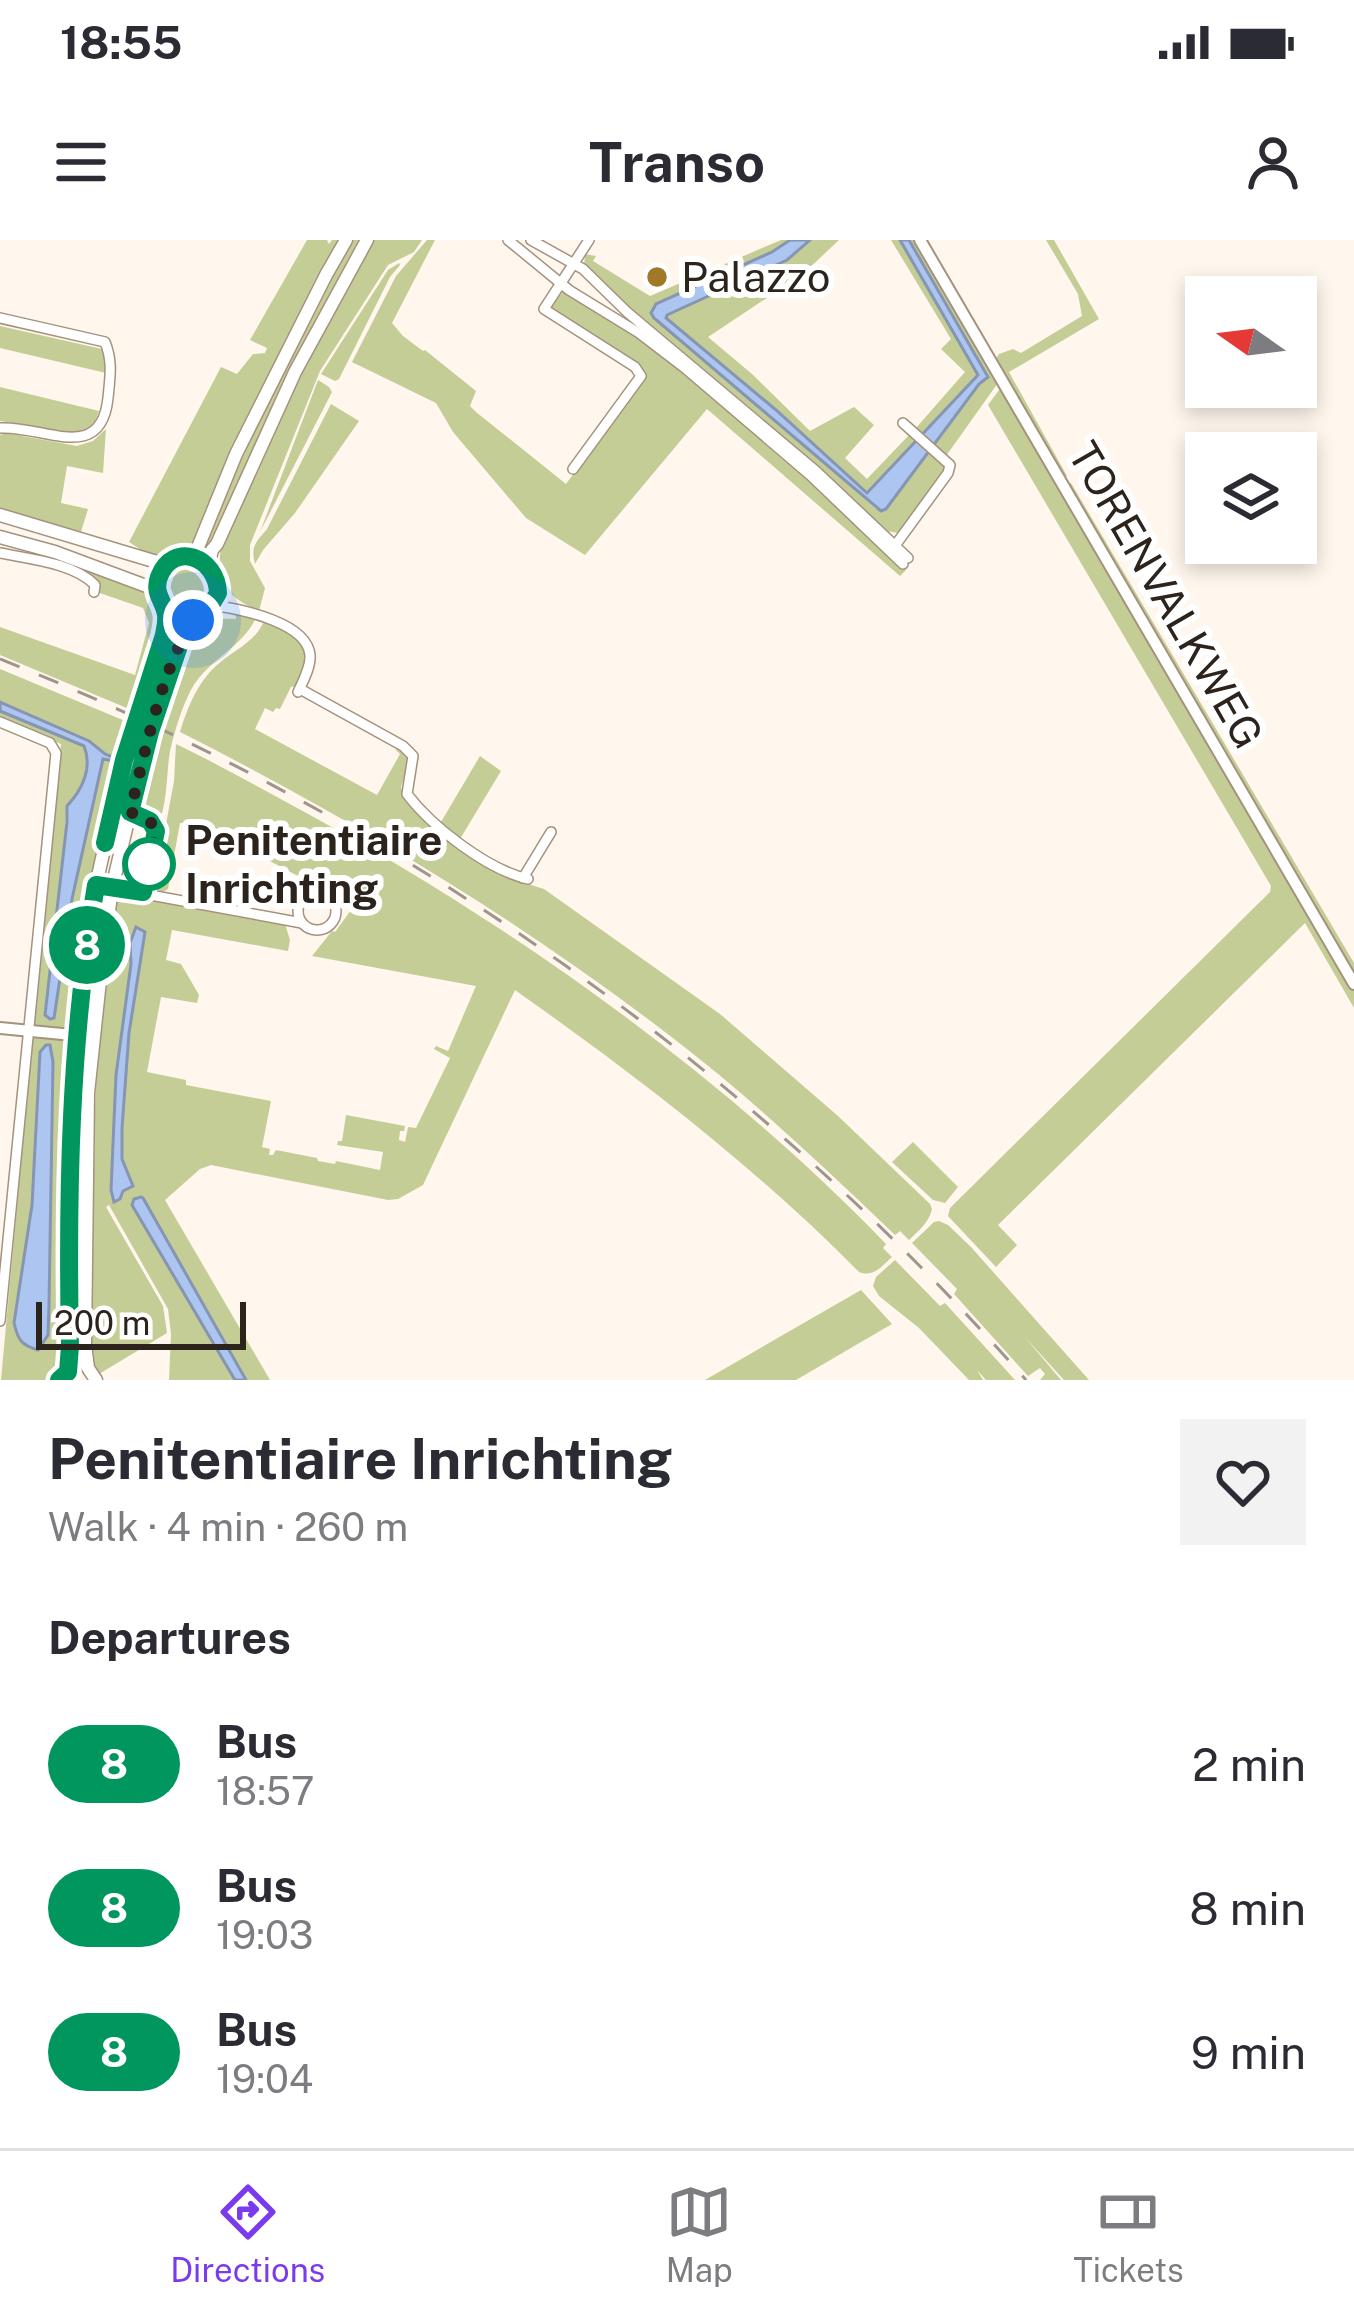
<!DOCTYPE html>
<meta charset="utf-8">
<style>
:root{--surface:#fff;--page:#f2f2f3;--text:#2b2b33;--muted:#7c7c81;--line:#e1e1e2;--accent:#7c3aed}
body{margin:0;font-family:"Public Sans",sans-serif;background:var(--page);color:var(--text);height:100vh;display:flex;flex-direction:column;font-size:45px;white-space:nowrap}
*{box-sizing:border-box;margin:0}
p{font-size:39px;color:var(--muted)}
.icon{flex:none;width:66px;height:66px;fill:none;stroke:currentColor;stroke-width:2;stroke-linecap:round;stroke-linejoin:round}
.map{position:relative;height:1140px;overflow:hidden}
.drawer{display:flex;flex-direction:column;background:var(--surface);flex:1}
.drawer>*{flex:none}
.badge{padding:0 24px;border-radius:39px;font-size:42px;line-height:78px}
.needle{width:78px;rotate:284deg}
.buttons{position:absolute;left:1185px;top:36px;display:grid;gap:24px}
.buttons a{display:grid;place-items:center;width:132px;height:132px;border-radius:0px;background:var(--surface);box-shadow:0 6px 18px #0003;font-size:60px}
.scale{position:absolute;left:36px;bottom:30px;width:210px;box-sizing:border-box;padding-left:12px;border:6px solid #2c241c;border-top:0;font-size:33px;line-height:42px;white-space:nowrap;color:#2c241c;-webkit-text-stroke:9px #fff;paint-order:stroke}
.you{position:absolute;width:60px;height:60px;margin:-30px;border:9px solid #fff;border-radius:50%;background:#1a73e8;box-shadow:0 0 0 18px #1a73e833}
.map>.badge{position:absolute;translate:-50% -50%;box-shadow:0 0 0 6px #fff}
h2{padding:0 48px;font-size:45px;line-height:108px}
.round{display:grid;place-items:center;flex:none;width:126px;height:126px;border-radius:0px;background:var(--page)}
.head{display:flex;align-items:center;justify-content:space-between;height:204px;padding:0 48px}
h1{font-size:57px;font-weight:700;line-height:90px}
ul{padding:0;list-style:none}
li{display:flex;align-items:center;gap:36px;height:144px;padding:0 48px}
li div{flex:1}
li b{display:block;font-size:45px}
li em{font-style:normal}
li .badge{min-width:132px;font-weight:700;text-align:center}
.status{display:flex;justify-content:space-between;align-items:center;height:84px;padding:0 60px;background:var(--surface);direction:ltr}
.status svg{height:33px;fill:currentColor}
header{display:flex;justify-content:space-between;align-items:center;height:156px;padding:0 48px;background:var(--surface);font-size:54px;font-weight:700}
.dock{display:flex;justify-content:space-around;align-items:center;height:168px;border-top:3px solid var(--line);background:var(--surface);font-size:33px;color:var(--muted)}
.dock a{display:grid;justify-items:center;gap:6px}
.dock .on{color:var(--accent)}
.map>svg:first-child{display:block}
.green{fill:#c5cd97;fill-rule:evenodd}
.water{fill:#adc5f1;stroke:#8695b1;stroke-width:3}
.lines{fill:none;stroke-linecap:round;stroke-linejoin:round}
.minor-casing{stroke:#a4927d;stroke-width:12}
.tertiary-casing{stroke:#a4927d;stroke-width:14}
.secondary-casing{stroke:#a4927d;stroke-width:15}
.minor{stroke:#fff;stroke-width:9}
.tertiary{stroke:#fff;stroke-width:10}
.secondary{stroke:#fff;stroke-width:12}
.rail{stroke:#9e958d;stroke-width:3;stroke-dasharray:21 21;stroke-linecap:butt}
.line-casing{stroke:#fff;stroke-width:27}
.line{stroke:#00965e;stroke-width:18}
.walk{stroke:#2c241c;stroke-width:12;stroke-dasharray:0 21.6}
.poi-dot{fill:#a17827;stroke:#fff;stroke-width:4.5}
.stop-dot{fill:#fff;stroke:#00965e;stroke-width:6}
.labels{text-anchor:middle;stroke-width:12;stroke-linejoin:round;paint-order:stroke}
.poi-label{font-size:42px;fill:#2c241c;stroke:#fff;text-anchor:start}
.street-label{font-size:42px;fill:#2c241c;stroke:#fff}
.stop-label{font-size:42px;font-weight:bold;fill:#2c241c;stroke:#fff;text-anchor:start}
</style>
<div class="status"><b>18:55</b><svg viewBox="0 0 49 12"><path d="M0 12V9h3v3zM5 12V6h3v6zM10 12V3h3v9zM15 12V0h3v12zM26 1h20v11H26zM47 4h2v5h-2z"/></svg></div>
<header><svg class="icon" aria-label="menu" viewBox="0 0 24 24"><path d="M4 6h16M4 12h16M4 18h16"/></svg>Transo<svg class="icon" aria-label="person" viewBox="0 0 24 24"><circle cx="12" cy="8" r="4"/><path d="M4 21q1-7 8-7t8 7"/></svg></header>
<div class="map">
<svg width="1354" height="1140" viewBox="0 0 1354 1140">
<rect width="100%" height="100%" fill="#fff6ed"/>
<g class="green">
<path d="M 307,0 L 327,0 L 329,4 L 332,0 L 342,0 L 202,287 C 190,308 183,316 158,321 L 129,302 L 221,127 L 237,134 L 253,114 L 265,113 L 267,108 L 250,100 Z"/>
<path d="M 352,0 L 363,0 L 333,48 L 270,171 L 206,319 L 199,314 C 242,206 293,101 352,0 Z"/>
<path d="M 372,0 L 422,0 L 414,12 L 388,25 L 320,131 L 250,305 L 250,321 L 265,348 L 259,371 C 235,360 224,353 220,325 C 217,304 235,275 243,256 C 282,168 327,85 372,0 Z"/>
<path d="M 427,0 L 435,0 L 392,83 L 403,96 L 423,111 L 425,110 L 476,151 L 470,166 L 476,172 L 566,244 L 646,134 L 625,117 L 551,71 L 551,65 L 564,51 L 649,103 L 814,242 L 906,330 L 900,336 L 707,169 L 585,315 L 526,278 L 453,192 L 436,163 L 352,122 L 396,36 Z"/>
<path d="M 781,0 L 790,0 L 772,12 L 652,69 L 651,72 L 654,78 L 765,170 L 876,269 L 886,269 L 927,212 L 946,229 L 900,293 L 884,291 L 631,72 L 584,26 L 585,14 L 596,16 L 593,21 L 650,56 Z"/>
<path d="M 810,0 L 839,0 L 803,34 L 708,97 L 752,134 L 810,191 L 854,167 L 874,185 L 845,218 L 867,239 L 909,195 L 915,202 L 868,253 L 776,170 L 666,78 L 667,75 L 787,20 Z"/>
<path d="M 891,0 L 900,0 L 978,135 L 923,194 L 916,188 L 965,132 L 941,109 L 951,99 Z"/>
<path d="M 909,0 L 917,0 L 1000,140 L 946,216 L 933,204 L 979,143 L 988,136 Z"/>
<path d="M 1046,0 L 1054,0 L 1099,79 L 1009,132 L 1067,236 L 1064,238 L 994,122 L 999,114 L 1013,109 L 1021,113 L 1082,76 L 1078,54 Z"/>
<path d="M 399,23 L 400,25 L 390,37 L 339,139 L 335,141 L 321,134 L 388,30 Z"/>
<path d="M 0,86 L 102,109 L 106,116 L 106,133 L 0,108 Z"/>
<path d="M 318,140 L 329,147 L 332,152 L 260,292 Z"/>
<path d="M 1002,146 L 1354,748 L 1354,768 L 1305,683 L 998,985 L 1017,1005 L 996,1027 L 948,976 L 950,968 L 1270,652 L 1271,646 L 988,165 Z"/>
<path d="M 0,147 L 99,171 L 93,186 L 73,193 L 0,181 Z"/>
<path d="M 331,164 L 359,181 L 295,273 L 263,310 L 255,324 C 250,306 257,301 267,289 Z"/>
<path d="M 106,189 L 103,233 L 67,226 L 61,263 L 88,269 L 80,295 L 0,272 L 0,195 L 6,193 L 77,206 L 93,201 Z"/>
<path d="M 1071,243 L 1354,723 L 1354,740 L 1068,245 Z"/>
<path d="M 60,318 L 151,352 L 161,383 L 134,471 L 0,415 L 0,387 L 135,435 L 149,383 L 143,368 L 97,352 L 60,323 Z"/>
<path d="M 195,322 C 213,338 217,342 208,364 L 185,375 L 169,361 C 161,336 177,332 195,322 Z"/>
<path d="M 235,371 L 256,378 C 241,410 203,421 188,456 C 180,473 174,493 170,511 C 166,535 168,562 158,585 L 139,571 L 136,563 C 146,527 173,406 200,386 C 211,377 223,379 236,379 Z"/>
<path d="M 264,381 L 287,389 L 305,408 L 304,424 L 295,446 L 291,447 L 280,469 L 276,468 L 273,472 L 265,468 L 255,489 L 377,555 L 400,514 L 395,509 L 405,511 L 410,520 L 401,547 L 405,561 L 455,604 L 512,639 L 544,649 L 720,774 L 838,876 L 930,964 L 932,969 C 929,983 918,991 909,1000 L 900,991 L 895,995 C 822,925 749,856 669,795 C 515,677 352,579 180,492 C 187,469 197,443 216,426 C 233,410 255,403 264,381 Z"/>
<path d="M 0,429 L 130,483 C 99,580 82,682 72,783 L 64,788 L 34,786 L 61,504 L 0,478 L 0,471 L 84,506 C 93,529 82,550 67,566 L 50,779 L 54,777 L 72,659 L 105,514 L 89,501 L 0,461 Z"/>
<path d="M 176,504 C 212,521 251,543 288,563 C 501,677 717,829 886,1004 L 883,1008 L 892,1017 C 882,1026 873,1038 859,1032 C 757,928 634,834 515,750 L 423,945 L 398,959 L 388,960 L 211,925 L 200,929 L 165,960 L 270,1140 L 246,1140 L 143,958 L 135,960 L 132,965 L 235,1140 L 169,1140 L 171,1094 L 168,1069 L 109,965 L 106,967 L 163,1066 L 167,1093 L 99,1134 L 90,1125 L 96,822 L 115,661 L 126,654 L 285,684 L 290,700 L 288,711 L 172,690 L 166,720 L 181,724 L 199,755 L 197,763 L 161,757 L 147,832 L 186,840 L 186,845 L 271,861 L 262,907 L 270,909 L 269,915 L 273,915 L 276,910 L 317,918 L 318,921 L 335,924 L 336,921 L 380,930 L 383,912 L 337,905 L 338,901 L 342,901 L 346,875 L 405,886 L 404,891 L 400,891 L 399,900 L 405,902 L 408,887 L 416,888 L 450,818 L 434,809 L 436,806 L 448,811 L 476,746 L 312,716 L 332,691 L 335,692 L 354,666 L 195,581 L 192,583 L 180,583 L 168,649 L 163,652 L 154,649 L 174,541 ZM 145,692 L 129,793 L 122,888 L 122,919 L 133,946 L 123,950 L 119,961 L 114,962 L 111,950 L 116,841 L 131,724 L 130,703 Z"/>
<path d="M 480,516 L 501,531 L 460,599 L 441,582 Z"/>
<path d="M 33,794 L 63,799 L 70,806 L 66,863 L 64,1129 L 53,1140 L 1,1140 ZM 40,812 L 52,813 L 53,822 L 48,1095 L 14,1083 L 32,965 Z"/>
<path d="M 82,804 L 87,807 L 81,1094 L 78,1130 L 75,1131 C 70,1023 72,914 80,806 Z"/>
<path d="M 913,902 L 958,947 L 945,963 L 933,960 L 892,922 Z"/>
<path d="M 939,981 L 948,985 L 971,1007 L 1089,1140 L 1064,1140 L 1024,1096 L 1061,1140 L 1040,1140 L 1045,1134 L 1040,1128 L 1028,1136 L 954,1054 L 957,1049 L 912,1003 L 934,982 Z"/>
<path d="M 895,1020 L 940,1066 L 945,1063 L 1015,1140 L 986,1140 L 977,1130 L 983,1140 L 969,1140 L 919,1088 L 879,1056 L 873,1046 L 876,1037 Z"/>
<path d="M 861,1050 L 892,1084 L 796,1140 L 705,1140 Z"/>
</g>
<g class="water">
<path d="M 790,0 L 810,0 L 787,20 L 667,75 L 666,78 L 776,170 L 867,253 L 978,135 L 900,0 L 909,0 L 988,137 L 979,144 L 886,269 L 881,271 L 654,78 L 651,73 L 656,64 L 772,12 Z"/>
<path d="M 0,462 L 89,501 L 105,514 L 115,518 L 114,521 L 103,519 L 72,659 L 54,778 L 50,779 L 45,775 L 67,582 L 67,566 C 82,550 93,528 84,506 L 0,471 Z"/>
<path d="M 136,687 L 145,692 L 129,793 L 122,888 L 122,919 L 133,946 L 123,951 L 120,959 L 114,962 L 111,950 L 116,835 L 131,724 L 130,703 Z"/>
<path d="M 46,805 L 50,805 L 53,822 L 49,1066 L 48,1095 L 38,1110 C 21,1105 18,1100 14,1083 L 32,965 L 40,812 Z"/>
<path d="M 141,957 L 143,958 L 246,1140 L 235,1140 L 132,965 L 134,959 Z"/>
</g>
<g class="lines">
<defs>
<g id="minor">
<path d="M 508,0 L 569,50 L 639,93 L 686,129 L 810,235 L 903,324"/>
<path d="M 531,0 L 583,29 L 627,72 L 816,231 L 908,318"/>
<path d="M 0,78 L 105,102 C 113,122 110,137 108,158 C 101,225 43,185 0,188"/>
<path d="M 573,229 L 641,136 L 635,127 L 544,69 L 589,0"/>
<path d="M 894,307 L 948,233 L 950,225 L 903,183"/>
<path d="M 0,313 C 29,319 74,323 95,345 L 94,352"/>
<path d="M 218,366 C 244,370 307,383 310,415 C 311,427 303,441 298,452"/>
<path d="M 300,449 L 403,506 L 413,516 L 407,554 C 432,587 488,630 528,639"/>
<path d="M 0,482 L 50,503 L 56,513 L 0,1081"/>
<path d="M 130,572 L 150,581 L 156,591 L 143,652"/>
<path d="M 523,638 L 551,592"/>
<path d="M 96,645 L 302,683"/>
<circle cx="317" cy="671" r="19"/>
</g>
<g id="tertiary">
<path d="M 920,0 L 1354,744"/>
<path d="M 0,788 L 93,797"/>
</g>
<g id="secondary">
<path d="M 0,275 L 167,325"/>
<path d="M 0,297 L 55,312 L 157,350"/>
<path d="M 194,317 L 236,214 L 326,35 L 346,0"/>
<path d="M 208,326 L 212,310 L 217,304 L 295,132 L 367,0"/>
<path d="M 166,382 C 165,369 155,359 157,345 C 165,292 244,323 209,370 L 186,380"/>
<path d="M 67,1135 L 70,1106 L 68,962 L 71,861 L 83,727 L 96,645 L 124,520 L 172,372"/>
<path d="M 96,1140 L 88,1128 L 85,1105 L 88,853 L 101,731 L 112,648 L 130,572 L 150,492 L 186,380"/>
</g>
</defs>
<use href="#minor" class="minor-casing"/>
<use href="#tertiary" class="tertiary-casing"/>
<use href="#secondary" class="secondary-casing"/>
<use href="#minor" class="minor"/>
<use href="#tertiary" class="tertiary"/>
<use href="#secondary" class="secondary"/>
<path class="rail" d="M 0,419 C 394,576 746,821 1026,1140"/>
</g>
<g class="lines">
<defs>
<path id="line" d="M 59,1140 L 68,1132 L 70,1106 C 67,951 70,798 96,645 L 143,652 L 156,591 L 150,581 L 130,572 L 150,492 L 180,403 L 186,380 L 208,370 L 218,353 C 217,317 173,300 159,337 C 153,354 164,360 166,375 C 167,382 165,388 164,395 L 124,520 L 105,603"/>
</defs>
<use href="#line" class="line-casing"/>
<use href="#line" class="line"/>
<path class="walk" d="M 149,624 L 156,591 L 150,581 L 130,572 C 146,510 160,434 193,380"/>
</g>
<circle class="poi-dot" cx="657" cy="37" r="12"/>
<circle class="stop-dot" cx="149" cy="624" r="24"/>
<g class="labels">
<g class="poi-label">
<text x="681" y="52">Palazzo</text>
</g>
<g class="street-label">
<text transform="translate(1166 355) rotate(60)" y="15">TORENVALKWEG</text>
</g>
<g class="stop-label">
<text x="185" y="615">Penitentiaire<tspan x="185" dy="48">Inrichting</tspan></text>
</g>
</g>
</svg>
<div class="buttons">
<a><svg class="needle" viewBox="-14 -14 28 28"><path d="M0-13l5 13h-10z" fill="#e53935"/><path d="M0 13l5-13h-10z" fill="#7c7c81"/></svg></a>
<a><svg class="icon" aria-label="layers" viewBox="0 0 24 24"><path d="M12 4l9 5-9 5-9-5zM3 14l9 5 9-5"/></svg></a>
</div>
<div class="scale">200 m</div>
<div class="you" style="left:193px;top:380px"></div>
<b class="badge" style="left:87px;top:705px;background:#00965e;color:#fff">8</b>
</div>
<section class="drawer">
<div class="head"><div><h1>Penitentiaire Inrichting</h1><p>Walk · 4 min · 260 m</p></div><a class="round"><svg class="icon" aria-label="heart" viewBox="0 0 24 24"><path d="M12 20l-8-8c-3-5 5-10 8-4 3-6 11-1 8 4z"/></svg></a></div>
<h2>Departures</h2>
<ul>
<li><span class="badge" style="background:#00965e;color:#fff">8</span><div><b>Bus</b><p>18:57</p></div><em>2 min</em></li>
<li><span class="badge" style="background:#00965e;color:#fff">8</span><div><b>Bus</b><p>19:03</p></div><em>8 min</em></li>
<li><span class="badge" style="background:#00965e;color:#fff">8</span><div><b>Bus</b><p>19:04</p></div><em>9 min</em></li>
</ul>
</section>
<nav class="dock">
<a class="on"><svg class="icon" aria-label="directions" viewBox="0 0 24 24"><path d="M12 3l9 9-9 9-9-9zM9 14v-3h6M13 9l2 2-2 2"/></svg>Directions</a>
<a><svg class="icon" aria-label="map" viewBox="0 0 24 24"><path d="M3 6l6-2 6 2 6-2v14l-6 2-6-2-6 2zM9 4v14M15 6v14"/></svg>Map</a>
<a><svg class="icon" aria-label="tickets" viewBox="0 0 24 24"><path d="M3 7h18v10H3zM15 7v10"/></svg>Tickets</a>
</nav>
